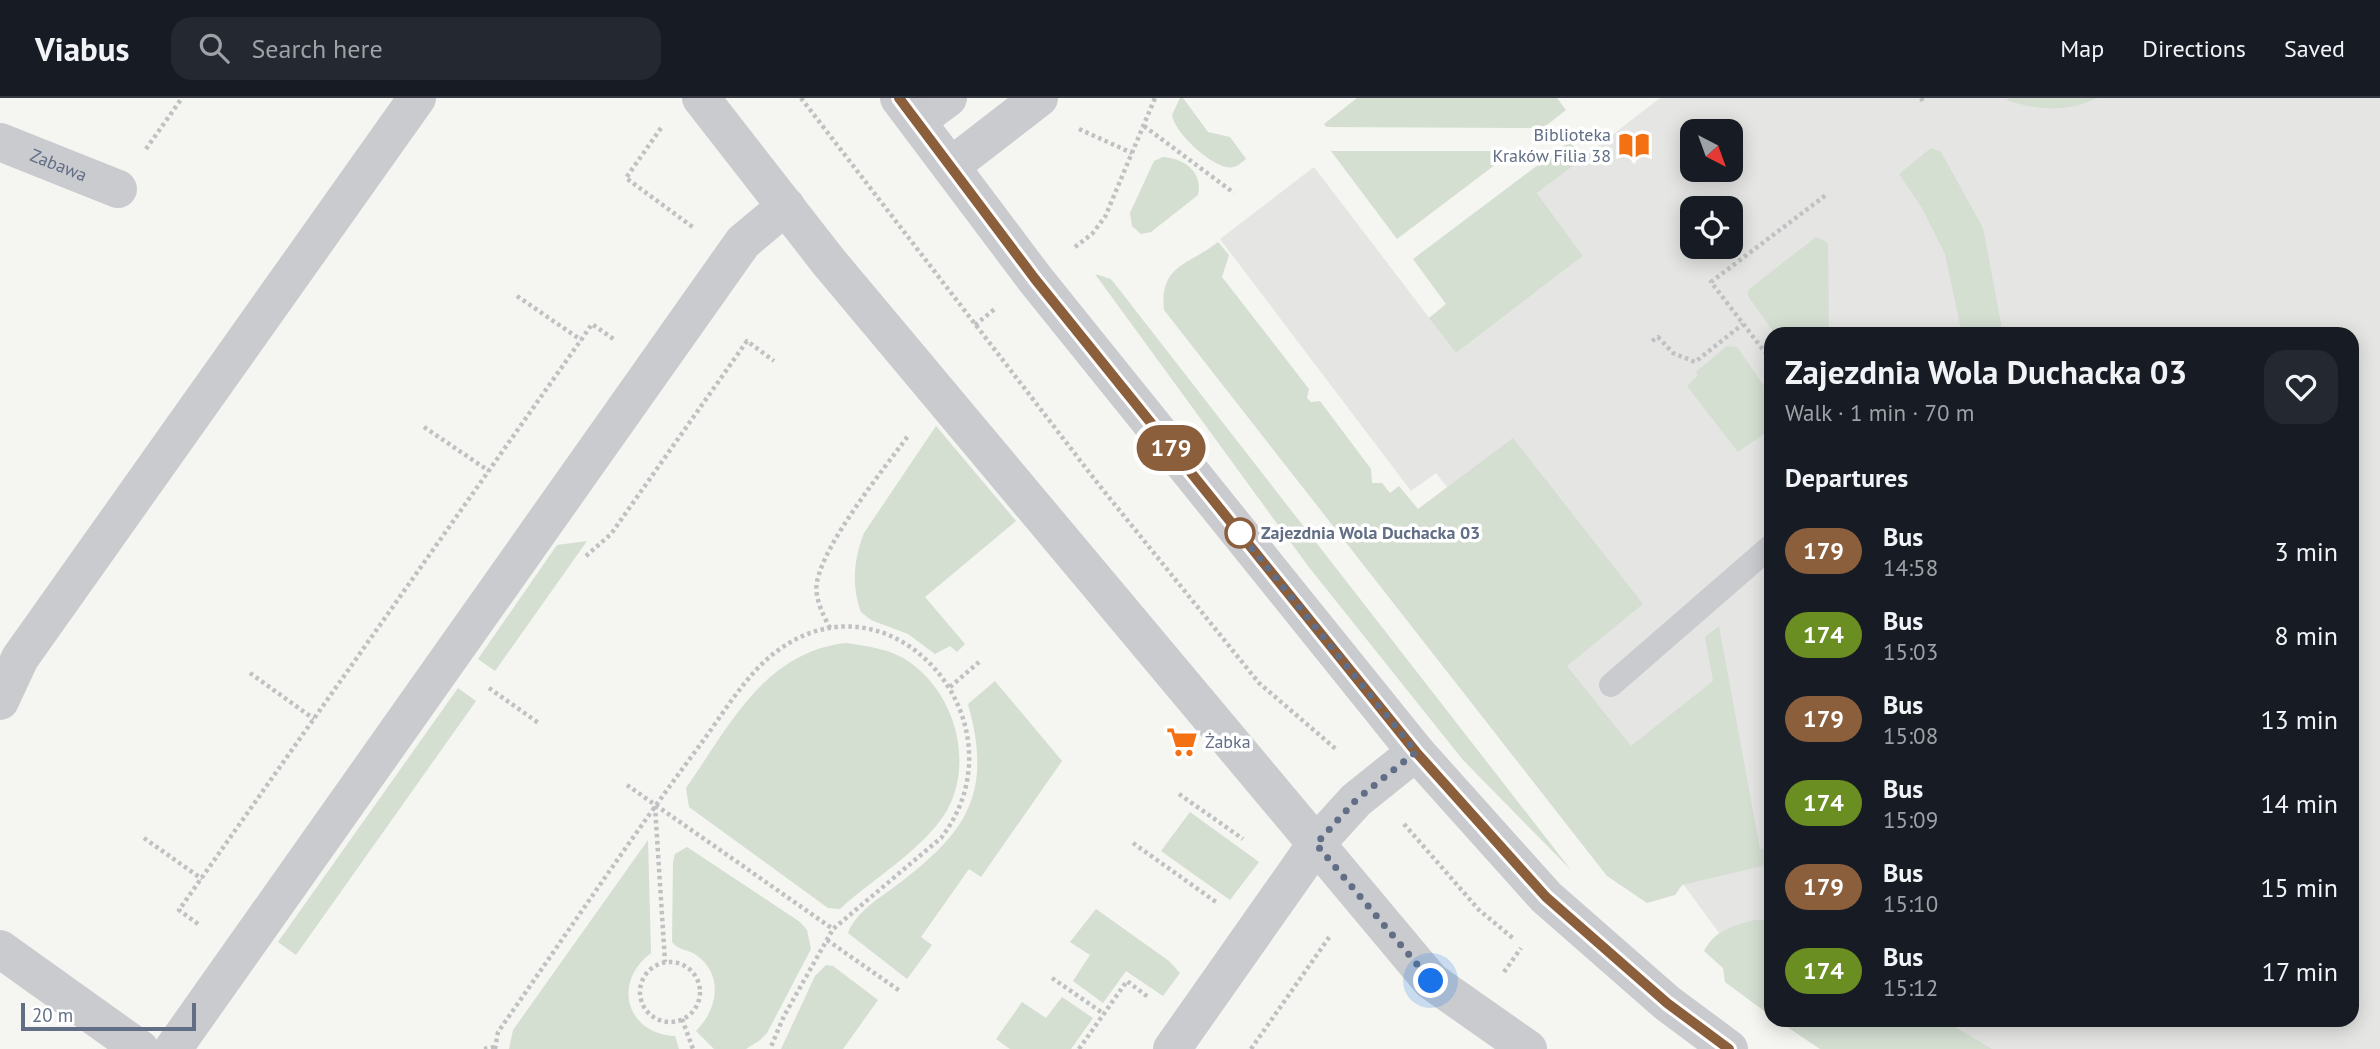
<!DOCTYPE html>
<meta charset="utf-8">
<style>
:root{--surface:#171b24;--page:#242831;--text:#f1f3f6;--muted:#9ea1a6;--line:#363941}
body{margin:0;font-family:"PT Sans",sans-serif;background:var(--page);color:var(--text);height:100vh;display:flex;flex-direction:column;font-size:26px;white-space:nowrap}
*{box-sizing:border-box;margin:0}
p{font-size:23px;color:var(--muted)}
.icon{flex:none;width:38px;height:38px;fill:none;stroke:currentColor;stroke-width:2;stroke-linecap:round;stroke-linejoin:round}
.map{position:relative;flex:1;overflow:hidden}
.side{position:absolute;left:1764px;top:229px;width:595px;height:700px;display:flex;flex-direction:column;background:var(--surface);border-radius:21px;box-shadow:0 4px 18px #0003}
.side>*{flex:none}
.badge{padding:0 14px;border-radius:23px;font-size:24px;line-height:46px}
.needle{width:46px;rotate:139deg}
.fabs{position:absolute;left:1680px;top:21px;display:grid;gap:14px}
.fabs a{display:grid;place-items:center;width:63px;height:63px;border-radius:14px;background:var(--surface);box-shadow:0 4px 18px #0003;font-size:35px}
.scale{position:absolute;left:21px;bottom:18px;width:175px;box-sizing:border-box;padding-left:7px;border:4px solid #616e85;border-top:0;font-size:19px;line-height:24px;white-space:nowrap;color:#616e85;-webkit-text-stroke:5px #fff;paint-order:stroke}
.you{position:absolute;width:35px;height:35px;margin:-18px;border:5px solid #fff;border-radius:50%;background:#1a73e8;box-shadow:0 0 0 10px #1a73e833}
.map>.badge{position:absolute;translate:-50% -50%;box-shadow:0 0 0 4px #fff}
h2{padding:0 21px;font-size:26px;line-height:63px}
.round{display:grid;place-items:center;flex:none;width:74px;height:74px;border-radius:21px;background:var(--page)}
.overview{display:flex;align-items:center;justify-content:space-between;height:119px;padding:0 21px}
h1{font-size:33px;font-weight:800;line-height:52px}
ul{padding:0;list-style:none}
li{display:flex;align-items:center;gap:21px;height:84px;padding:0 21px}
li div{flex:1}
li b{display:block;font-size:26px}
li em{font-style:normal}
li .badge{min-width:77px;font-weight:700;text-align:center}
header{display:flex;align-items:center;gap:42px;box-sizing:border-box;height:98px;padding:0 35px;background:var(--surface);border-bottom:2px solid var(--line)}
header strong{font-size:33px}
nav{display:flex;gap:38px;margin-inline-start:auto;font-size:24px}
.search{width:490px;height:63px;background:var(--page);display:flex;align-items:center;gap:18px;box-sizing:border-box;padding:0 24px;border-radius:21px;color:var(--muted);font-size:26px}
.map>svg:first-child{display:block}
.built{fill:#e5e6e4;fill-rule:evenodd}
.green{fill:#d4ded1}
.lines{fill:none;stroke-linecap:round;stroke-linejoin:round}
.path{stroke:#c0c1c3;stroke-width:4.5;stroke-dasharray:3.5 3.5;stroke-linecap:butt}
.service{stroke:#c9cbcf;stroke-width:24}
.minor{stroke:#c9cbcf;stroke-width:38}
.tertiary{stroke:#c9cbcf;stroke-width:38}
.line-casing{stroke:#fff;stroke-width:16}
.line{stroke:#8b5e3c;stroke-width:10}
.walk{stroke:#616e85;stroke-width:7;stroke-dasharray:0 12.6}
.stop-dot{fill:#fff;stroke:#8b5e3c;stroke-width:3.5}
.labels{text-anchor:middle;stroke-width:7;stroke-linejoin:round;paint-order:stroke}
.poi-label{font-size:18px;fill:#616e85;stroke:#fff;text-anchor:end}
.street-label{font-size:18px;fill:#616e85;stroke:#fff}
.stop-label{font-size:18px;font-weight:bold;fill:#616e85;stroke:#fff;text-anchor:start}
</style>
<header>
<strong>Viabus</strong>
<div class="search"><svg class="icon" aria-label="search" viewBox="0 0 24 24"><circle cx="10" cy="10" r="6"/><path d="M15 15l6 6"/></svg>Search here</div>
<nav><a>Map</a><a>Directions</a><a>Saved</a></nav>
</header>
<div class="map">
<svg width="2380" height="951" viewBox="0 0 2380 951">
<rect width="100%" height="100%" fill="#f5f5f1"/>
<path class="built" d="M 1660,0 L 2380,0 L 2380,951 L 1884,951 L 1840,922 L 2352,922 L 2352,236 L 1771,236 L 1771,877 L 1730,850 L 1530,577 L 1568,543 L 1436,375 L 1411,393 L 1220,141 L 1314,69 L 1456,255 L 1583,158 L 1537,95 ZM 1692,33 L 1731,33 L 1731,72 L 1692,72 ZM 1692,110 L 1731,110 L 1731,149 L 1692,149 Z"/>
<g class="green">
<path d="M 1180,0 L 1183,0 L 1208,34 L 1230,39 L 1246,61 C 1240,66 1235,71 1226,69 C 1208,65 1175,35 1172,17 Z"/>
<path d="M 1357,0 L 1557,0 L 1566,12 L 1543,30 L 1326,29 L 1324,26 Z"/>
<path d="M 2010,0 L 2097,0 C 2068,15 2036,12 2006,2 Z"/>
<path d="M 1570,43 L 1582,61 L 1537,95 L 1583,158 L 1456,255 L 1429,220 L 1446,206 L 1413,161 Z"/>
<path d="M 1931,50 L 1941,54 L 1983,130 L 2003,236 L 1962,236 L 1945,156 L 1922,110 L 1899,76 Z"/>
<path d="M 1331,53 L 1505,53 L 1504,60 L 1397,141 Z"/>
<path d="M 1163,59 C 1185,61 1203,74 1198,97 L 1151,134 L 1141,136 L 1132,128 L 1130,115 L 1154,63 Z"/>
<path d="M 1816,139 L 1828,145 L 1829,236 L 1775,236 L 1748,198 L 1748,192 Z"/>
<path d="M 1218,144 L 1229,157 L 1222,179 L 1309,291 L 1307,300 L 1311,304 L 1320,303 L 1371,371 L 1372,385 L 1382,385 L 1390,395 L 1399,388 L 1418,411 L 1513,340 L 1643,506 L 1567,568 L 1631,648 L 1713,583 L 1705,539 L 1719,528 L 1760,751 L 1771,749 L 1771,766 L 1682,787 L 1675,797 L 1647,805 L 1607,778 L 1164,212 C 1159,167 1189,167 1218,144 Z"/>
<path d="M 1095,176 L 1111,181 L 1571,772 L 1463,662 L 1308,468 Z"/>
<path d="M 1727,248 L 1737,249 L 1771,298 L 1771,331 L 1738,354 L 1687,288 L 1698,277 L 1696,274 Z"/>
<path d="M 936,328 L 1016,423 L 925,499 L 965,546 L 957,554 L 950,548 L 935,556 L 908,536 L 871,522 L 861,514 C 851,487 854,461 864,435 Z"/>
<path d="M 587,443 L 495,573 L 478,561 L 557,447 Z"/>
<path d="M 846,545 C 866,548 885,550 903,560 C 953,589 976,663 946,714 C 924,751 872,781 840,811 L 828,810 L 689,709 L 686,690 C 729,629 764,554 846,545 Z"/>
<path d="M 995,583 L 1062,663 L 981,779 L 969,771 L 921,839 L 932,847 L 907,881 L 848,835 C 856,815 876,802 893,790 C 965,736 994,698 968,606 Z"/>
<path d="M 458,590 L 476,603 L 296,857 L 278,844 Z"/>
<path d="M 1190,714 L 1259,764 L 1230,802 L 1161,753 Z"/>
<path d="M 648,742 L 651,855 C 612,884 626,936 675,938 L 679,951 L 509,951 L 513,932 L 523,918 Z"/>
<path d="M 687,749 L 800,824 L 807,832 L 811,851 L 767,935 L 760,942 L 746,951 L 714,951 L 696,933 C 718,911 724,876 696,857 C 688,851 679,853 672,844 L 673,764 L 675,756 Z"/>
<path d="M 1096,811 L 1169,863 L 1180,875 L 1163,898 L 1126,873 L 1103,905 L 1073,883 L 1090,857 L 1070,844 Z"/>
<path d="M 1754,822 L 1771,822 L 1771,918 L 1725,884 L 1723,870 L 1704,853 C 1715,832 1733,828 1754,822 Z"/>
<path d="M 826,867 L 833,868 L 878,902 L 843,951 L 781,951 L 815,878 Z"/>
<path d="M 1062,899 L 1093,920 L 1071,951 L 1010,951 L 996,941 L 1022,904 L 1046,920 Z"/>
<path d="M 1777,922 L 1943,922 L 1992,951 L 1820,951 Z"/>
</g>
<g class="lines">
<g class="path">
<path d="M 801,0 L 1099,387 L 1259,585 L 1337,652"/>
<path d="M 1921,0 L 1924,5"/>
<path d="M 1144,28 L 1234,95"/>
<path d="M 661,30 L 626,80 L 694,130"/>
<path d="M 1079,31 L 1132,55"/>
<path d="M 146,51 L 182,0"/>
<path d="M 1075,149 L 1092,136 L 1105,119 L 1155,0"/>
<path d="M 517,198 L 581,242"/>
<path d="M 975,227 L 996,210"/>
<path d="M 1652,243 L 1658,239 L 1673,255 L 1695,264 L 1743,226"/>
<path d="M 1771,262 L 1711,184 L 1826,97"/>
<path d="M 424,329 L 489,373"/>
<path d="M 586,458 L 611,436 L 747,243 L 774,263"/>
<path d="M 830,530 C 823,517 814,499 817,484 C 824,445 883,372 908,338"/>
<path d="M 250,575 L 314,621"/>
<path d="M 950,589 L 979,564"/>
<path d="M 489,590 L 540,626"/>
<path d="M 627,687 L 833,831"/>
<path d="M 1179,696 L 1243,741"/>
<path d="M 655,708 L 665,864"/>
<path d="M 1404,726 L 1479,812 L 1514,841"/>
<path d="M 144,740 L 202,781"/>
<path d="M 1133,745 L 1216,804"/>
<path d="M 198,826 L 179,812 L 581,242 L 592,226 L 615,242"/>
<path d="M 827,842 L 900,893"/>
<circle cx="670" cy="894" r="30"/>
<path d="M 1504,874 L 1521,850"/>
<path d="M 1052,880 L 1104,916"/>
<path d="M 682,921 L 693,951"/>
<path d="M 484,951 L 494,949"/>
<path d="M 495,951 L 498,934 C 565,838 630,741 700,647 C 723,616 746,576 777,553 C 893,467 1029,626 941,740 L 833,831 L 784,918 L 770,951"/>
<path d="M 1079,951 L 1127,883 L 1148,899"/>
<path d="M 1251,951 L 1330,838"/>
</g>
<path class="service" d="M 1611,587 L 1771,448"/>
<g class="minor">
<path d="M 701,0 L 828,163 L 1431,883 L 1528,951"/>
<path d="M 917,23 L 948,0"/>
<path id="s1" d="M 0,44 L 118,91"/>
<path d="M 951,68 L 1039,0"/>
<path d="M 0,603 L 20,560 L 417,0"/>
<path d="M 0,851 L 140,951"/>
<path d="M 173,951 L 743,144 L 786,108"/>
<path d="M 1172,951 L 1316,746 L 1356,702 L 1416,654"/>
</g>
<path class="tertiary" d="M 899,0 L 1035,181 L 1416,654 L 1546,799 L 1667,905 L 1729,951"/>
</g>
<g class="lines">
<defs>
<path id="line" d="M 899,0 L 1035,181 L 1416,654 L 1546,799 L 1667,905 L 1729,951"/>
</defs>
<use href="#line" class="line-casing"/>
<use href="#line" class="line"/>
<path class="walk" d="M 1240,435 L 1238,433 L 1416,654 L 1356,702 L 1316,746 L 1431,883"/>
</g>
<defs>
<symbol id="library-bare" viewBox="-9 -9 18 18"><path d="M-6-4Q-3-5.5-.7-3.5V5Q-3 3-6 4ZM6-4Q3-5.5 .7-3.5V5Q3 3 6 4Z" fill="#f47113" stroke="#fff" stroke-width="2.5" paint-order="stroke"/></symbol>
<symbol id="supermarket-bare" viewBox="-9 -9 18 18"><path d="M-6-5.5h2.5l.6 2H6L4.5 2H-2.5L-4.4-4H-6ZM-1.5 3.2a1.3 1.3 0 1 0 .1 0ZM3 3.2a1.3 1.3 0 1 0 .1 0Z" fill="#f47113" stroke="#fff" stroke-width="2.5" paint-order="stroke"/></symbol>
</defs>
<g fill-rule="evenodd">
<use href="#library-bare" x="1612" y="25" width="44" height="44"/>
<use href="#supermarket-bare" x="1160" y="622" width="44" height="44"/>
</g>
<circle class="stop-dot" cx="1240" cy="435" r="14"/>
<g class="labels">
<g class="poi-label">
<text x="1611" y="43">Biblioteka<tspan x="1611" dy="21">Kraków Filia 38</tspan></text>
<text x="1205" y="650" text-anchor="start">Żabka</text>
</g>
<g class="street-label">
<text dy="6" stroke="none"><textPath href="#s1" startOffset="63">Zabawa</textPath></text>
</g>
<g class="stop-label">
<text x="1261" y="441">Zajezdnia Wola Duchacka 03</text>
</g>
</g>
</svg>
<div class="fabs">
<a><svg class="needle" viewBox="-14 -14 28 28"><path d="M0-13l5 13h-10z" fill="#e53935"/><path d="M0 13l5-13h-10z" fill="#9ea1a6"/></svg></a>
<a><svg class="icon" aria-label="locate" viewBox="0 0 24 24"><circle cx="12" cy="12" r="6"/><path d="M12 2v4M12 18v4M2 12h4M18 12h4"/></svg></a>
</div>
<div class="scale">20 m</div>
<div class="you" style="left:1431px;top:883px"></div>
<b class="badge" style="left:1171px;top:350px;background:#8b5e3c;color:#fff">179</b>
<section class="side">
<div class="overview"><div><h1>Zajezdnia Wola Duchacka 03</h1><p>Walk · 1 min · 70 m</p></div><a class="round"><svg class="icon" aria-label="heart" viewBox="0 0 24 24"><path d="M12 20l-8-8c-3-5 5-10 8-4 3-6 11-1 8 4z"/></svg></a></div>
<h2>Departures</h2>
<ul>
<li><span class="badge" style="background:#8b5e3c;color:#fff">179</span><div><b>Bus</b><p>14:58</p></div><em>3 min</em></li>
<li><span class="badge" style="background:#6b8e23;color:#fff">174</span><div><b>Bus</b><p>15:03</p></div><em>8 min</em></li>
<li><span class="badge" style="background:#8b5e3c;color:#fff">179</span><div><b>Bus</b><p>15:08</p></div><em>13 min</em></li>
<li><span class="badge" style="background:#6b8e23;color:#fff">174</span><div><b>Bus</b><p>15:09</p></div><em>14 min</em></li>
<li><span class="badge" style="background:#8b5e3c;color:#fff">179</span><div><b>Bus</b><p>15:10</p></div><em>15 min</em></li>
<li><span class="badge" style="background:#6b8e23;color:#fff">174</span><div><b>Bus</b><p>15:12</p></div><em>17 min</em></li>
</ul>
</section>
</div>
